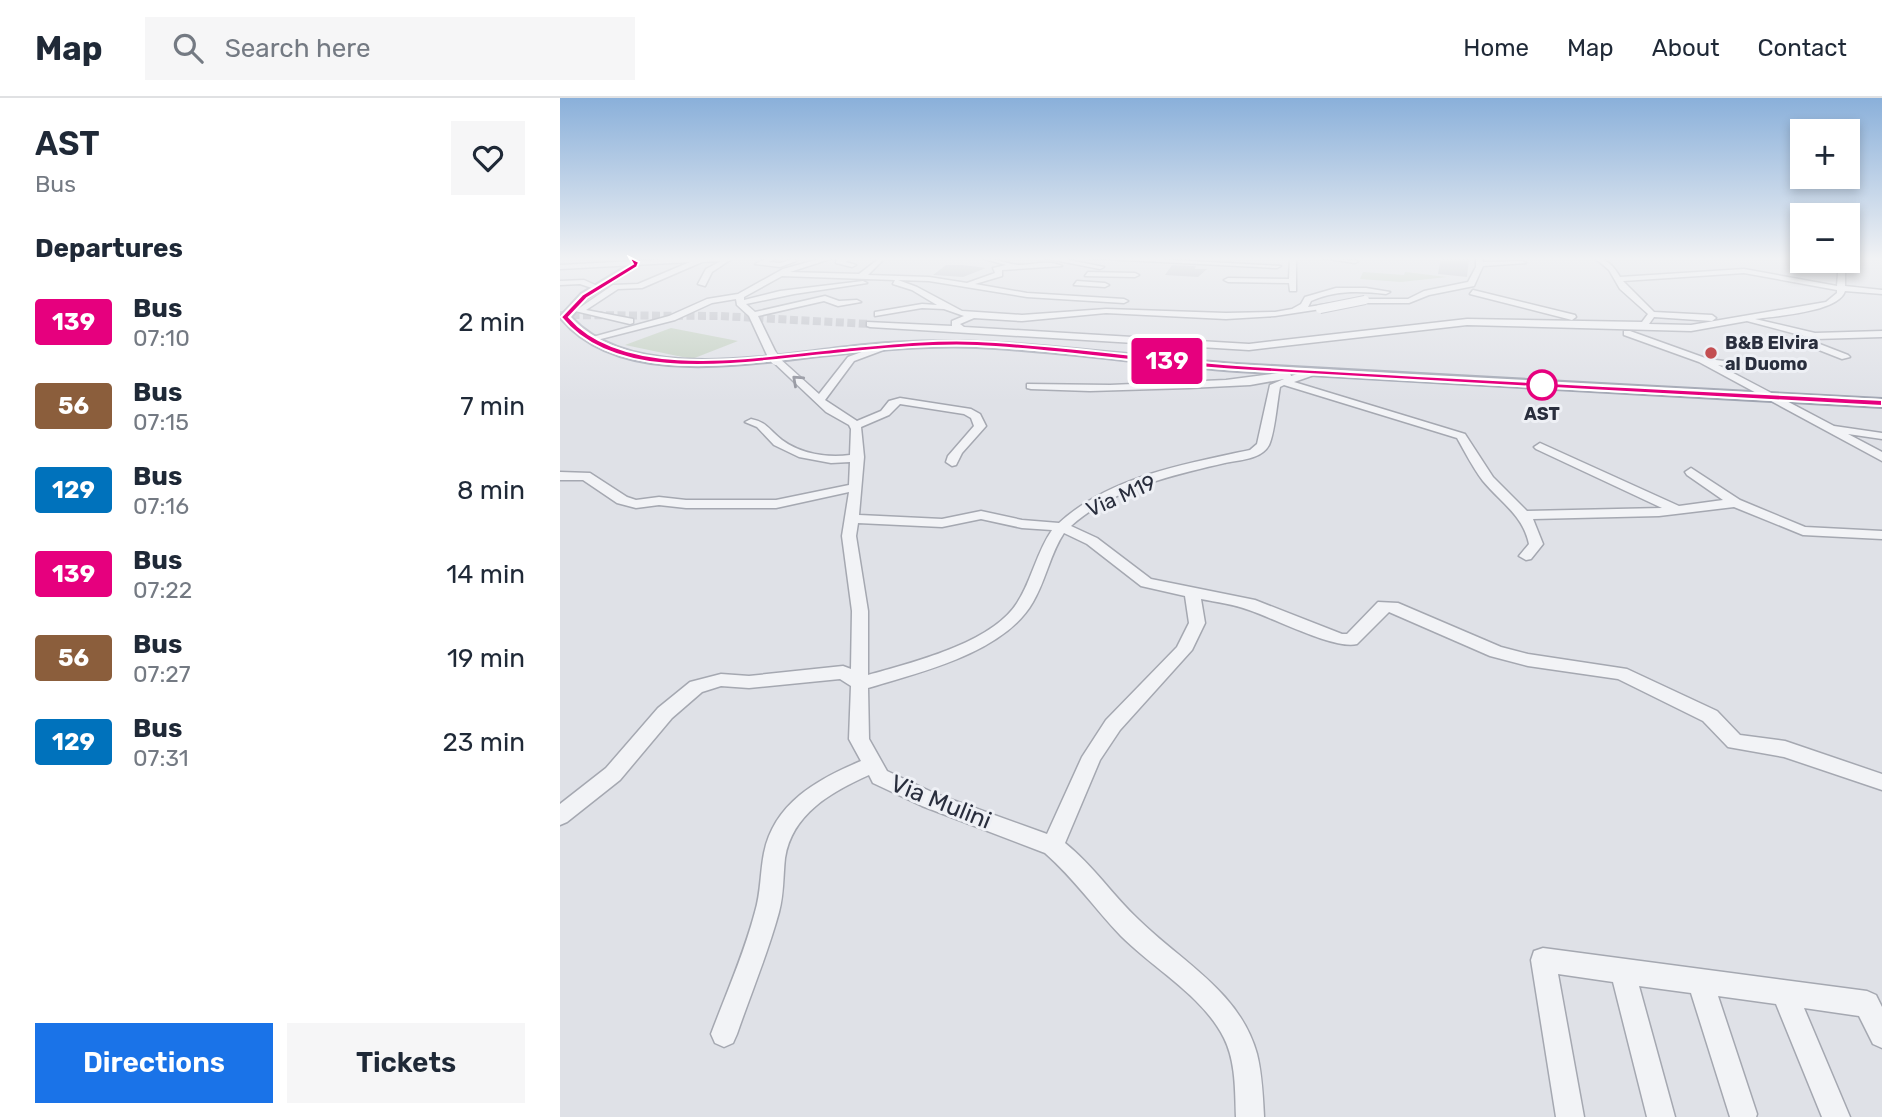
<!DOCTYPE html>
<meta charset="utf-8">
<style>
:root{--surface:#fff;--page:#f6f6f7;--text:#1f2937;--muted:#747a83;--line:#e0e1e3;--accent:#1a73e8}
body{margin:0;font-family:Rubik,sans-serif;background:var(--page);color:var(--text);height:100vh;display:flex;flex-direction:column;font-size:26px;white-space:nowrap}
*{box-sizing:border-box;margin:0}
p{font-size:23px;color:var(--muted)}
.icon{flex:none;width:38px;height:38px;fill:none;stroke:currentColor;stroke-width:2;stroke-linecap:round;stroke-linejoin:round}
.map{position:relative;flex:1;overflow:hidden}
.drawer{display:flex;flex-direction:column;background:var(--surface);width:560px}
.drawer>*{flex:none}
.badge{padding:0 14px;border-radius:5px;font-size:24px;line-height:46px}
.buttons{position:absolute;left:1230px;top:21px;display:grid;gap:14px}
.buttons a{display:grid;place-items:center;width:70px;height:70px;border-radius:0px;background:var(--surface);box-shadow:0 4px 10px #0003;font-size:35px}
.map>.badge{position:absolute;translate:-50% -50%;box-shadow:0 0 0 4px #fff}
h2{padding:0 35px;font-size:26px;line-height:63px}
.round{display:grid;place-items:center;flex:none;width:74px;height:74px;border-radius:0px;background:var(--page)}
.headline{display:flex;align-items:center;justify-content:space-between;height:119px;padding:0 35px}
h1{font-size:33px;font-weight:600;line-height:52px}
.cta{display:flex;gap:14px;margin-top:auto;padding:14px 35px}
.cta a{flex:1;height:80px;border-radius:0px;background:var(--accent);color:#fff;font-size:28px;font-weight:600;line-height:80px;text-align:center}
.cta a+a{background:var(--page);color:var(--text)}
ul{padding:0;list-style:none}
li{display:flex;align-items:center;gap:21px;height:84px;padding:0 35px}
li div{flex:1}
li b{display:block;font-size:26px}
li em{font-style:normal}
li .badge{min-width:77px;font-weight:700;text-align:center}
header{display:flex;align-items:center;gap:42px;box-sizing:border-box;height:98px;padding:0 35px;background:var(--surface);border-bottom:2px solid var(--line)}
header strong{font-size:33px}
nav{display:flex;gap:38px;margin-inline-start:auto;font-size:24px}
.search{width:490px;height:63px;background:var(--page);display:flex;align-items:center;gap:18px;box-sizing:border-box;padding:0 24px;border-radius:0px;color:var(--muted);font-size:26px}
main{display:flex;flex:1;min-height:0}
.map>svg:first-child{display:block}
.green{fill:#c3d0c1}
.building{fill:#b7bac3}
.lines{fill:none;stroke-linecap:round;stroke-linejoin:round}
.minor-tunnel{stroke:#bbbdc5;stroke-width:8;stroke-dasharray:8 3.5;stroke-linecap:butt}
.minor-casing{stroke:#a5a8b1;stroke-width:3}
.major-casing{stroke:#a0a5b2;stroke-width:4}
.minor{fill:#f2f3f6;fill-rule:evenodd}
.major{fill:#fff;fill-rule:evenodd}
.minor-bridge-far1-casing{stroke:#a5a8b1;stroke-width:10;stroke-linecap:butt}
.minor-bridge-casing{stroke:#a5a8b1;stroke-width:11;stroke-linecap:butt}
.minor-bridge-far1{stroke:#f2f3f6;stroke-width:8}
.minor-bridge{stroke:#f2f3f6;stroke-width:10}
.oneway{stroke:#8e909a}
.line{fill:#e6007e;stroke:#fff;stroke-width:2}
.poi-dot{fill:#c34e51;stroke:#eef0f5;stroke-width:2.5}
.stop-dot{fill:#fff;stroke:#e6007e;stroke-width:3.5}
.labels{text-anchor:middle;stroke-width:6;stroke-linejoin:round;paint-order:stroke}
.far-poi-label{font-size:18px;font-weight:bold;fill:#292e3d;stroke:#eef0f5;text-anchor:start}
.far-stop-label{font-size:18px;font-weight:bold;fill:#292e3d;stroke:#eef0f5}
.street-label{font-size:21px;fill:#292e3d;stroke:#eef0f5}
.near-street-label{font-size:24px;fill:#292e3d;stroke:#eef0f5}
</style>
<header>
<strong>Map</strong>
<div class="search"><svg class="icon" aria-label="search" viewBox="0 0 24 24"><circle cx="10" cy="10" r="6"/><path d="M15 15l6 6"/></svg>Search here</div>
<nav><a>Home</a><a>Map</a><a>About</a><a>Contact</a></nav>
</header>
<main>
<section class="drawer">
<div class="headline"><div><h1>AST</h1><p>Bus</p></div><a class="round"><svg class="icon" aria-label="heart" viewBox="0 0 24 24"><path d="M12 20l-8-8c-3-5 5-10 8-4 3-6 11-1 8 4z"/></svg></a></div>
<h2>Departures</h2>
<ul>
<li><span class="badge" style="background:#e6007e;color:#fff">139</span><div><b>Bus</b><p>07:10</p></div><em>2 min</em></li>
<li><span class="badge" style="background:#8b5e3c;color:#fff">56</span><div><b>Bus</b><p>07:15</p></div><em>7 min</em></li>
<li><span class="badge" style="background:#0072bc;color:#fff">129</span><div><b>Bus</b><p>07:16</p></div><em>8 min</em></li>
<li><span class="badge" style="background:#e6007e;color:#fff">139</span><div><b>Bus</b><p>07:22</p></div><em>14 min</em></li>
<li><span class="badge" style="background:#8b5e3c;color:#fff">56</span><div><b>Bus</b><p>07:27</p></div><em>19 min</em></li>
<li><span class="badge" style="background:#0072bc;color:#fff">129</span><div><b>Bus</b><p>07:31</p></div><em>23 min</em></li>
</ul>
<div class="cta"><a>Directions</a><a>Tickets</a></div>
</section>
<div class="map">
<svg width="1322" height="1019" viewBox="0 0 1322 1019">
<rect width="100%" height="100%" fill="#dfe1e7"/>
<g class="green">
<path d="M 803,174 L 844,177 L 845,174 L 887,179 L 841,184 L 800,181 Z"/>
<path d="M 111,230 L 178,243 L 132,261 L 65,247 Z"/>
</g>
<g class="building">
<path d="M 881,160 L 909,160 L 907,179 L 878,176 Z"/>
<path d="M 386,167 L 403,167 L 426,170 L 403,179 L 373,177 Z"/>
<path d="M 612,167 L 636,168 L 635,171 L 647,171 L 638,179 L 605,177 Z"/>
</g>
<g class="lines">
<path class="minor-tunnel" d="M 0,217 L 160,218 L 310,226"/>
<defs>
<g id="minor">
<path d="M 131,160 L 173,160 L 152,174 L 145,188 L 138,186 L 146,171 L 161,163 L 142,164 L 82,190 L 58,191 L 26,212 L 73,221 L 73,225 L 70,226 L 15,213 L 53,187 L 78,186 L 130,164 L 0,171 L 0,167 Z"/>
<path d="M 208,160 L 217,160 L 209,164 L 220,165 L 233,161 L 236,163 L 220,169 L 195,166 Z"/>
<path d="M 263,160 L 273,160 L 230,174 L 299,176 L 320,160 L 322,163 L 308,177 L 369,179 L 407,185 L 435,175 L 433,170 L 446,167 L 421,160 C 433,160 443,164 452,166 C 467,170 485,160 502,168 L 442,172 L 442,178 L 415,186 L 467,195 L 564,201 L 568,203 L 564,205 L 467,199 L 369,183 L 338,182 L 357,189 L 402,213 L 462,217 L 546,211 L 666,215 L 715,214 L 732,211 L 741,206 L 745,199 L 776,190 L 806,190 L 830,194 L 826,196 C 800,193 775,192 751,203 L 748,209 L 800,201 L 848,201 L 864,193 L 908,184 L 916,169 L 916,160 L 922,160 L 923,164 L 962,163 L 966,165 L 923,168 L 914,188 L 869,197 L 849,205 L 800,205 L 715,218 L 666,221 L 546,215 L 462,223 L 414,220 L 400,226 L 404,229 L 689,246 L 907,221 L 1082,224 L 1088,216 L 1060,191 L 1049,172 L 1035,160 C 1047,160 1054,169 1060,179 L 1184,171 L 1277,188 L 1279,163 L 1285,163 L 1285,188 L 1322,192 L 1322,196 L 1285,193 C 1279,214 1216,218 1195,221 L 1255,235 L 1322,233 L 1322,239 L 1255,241 L 1187,223 L 1131,233 L 907,227 L 689,252 L 310,229 L 307,228 L 307,224 L 392,228 L 392,223 L 404,218 L 384,211 L 362,210 L 315,218 L 315,214 L 362,206 L 377,207 L 352,192 L 333,186 L 335,182 L 222,178 L 184,199 L 184,202 L 220,193 L 303,183 L 307,185 L 234,196 L 186,206 L 195,214 L 265,198 L 279,203 L 297,202 L 301,204 L 278,208 L 264,203 L 198,218 L 217,257 L 212,260 L 207,257 L 189,218 L 177,207 L 176,201 L 152,205 L 115,222 L 33,243 L 29,240 L 109,218 L 147,201 L 178,196 L 223,171 ZM 1184,175 L 1277,192 L 1277,195 L 1266,204 L 1131,227 L 1089,226 L 1094,219 L 1152,223 L 1156,220 L 1152,217 L 1094,214 L 1063,183 Z"/>
<path d="M 277,160 L 289,160 L 286,164 L 296,167 L 292,169 L 276,165 Z"/>
<path d="M 484,160 L 499,160 L 544,169 L 540,171 Z"/>
<path d="M 526,160 L 577,160 L 721,168 L 717,170 Z"/>
<path d="M 730,160 L 736,160 L 736,193 L 730,193 L 729,185 L 668,184 L 664,182 L 668,180 L 729,181 Z"/>
<path d="M 763,160 L 798,163 L 795,165 Z"/>
<path d="M 528,174 L 575,175 L 579,177 L 575,179 L 525,178 Z"/>
<path d="M 24,182 L 42,190 L 38,192 L 20,186 L 0,187 L 0,183 Z"/>
<path d="M 517,183 L 545,185 L 549,187 L 545,189 L 514,187 Z"/>
<path d="M 913,192 L 1015,217 L 1016,219 L 1012,222 L 910,196 Z"/>
<path d="M 1064,233 L 1070,233 L 1148,261 L 1196,267 L 1196,271 L 1193,272 L 1158,267 L 1274,328 L 1322,335 L 1322,341 L 1288,336 L 1322,354 L 1322,363 L 1139,264 L 1064,237 Z"/>
<path d="M 1239,238 L 1288,257 L 1290,259 L 1282,261 L 1236,243 L 1236,239 Z"/>
<path d="M 326,245 L 329,246 L 329,250 L 294,263 L 265,302 L 297,323 L 321,313 L 329,303 L 340,300 L 411,311 L 420,316 L 426,328 L 402,355 L 396,367 L 392,368 L 386,364 L 388,358 L 414,328 L 411,320 L 404,316 L 340,306 L 329,317 L 301,329 L 304,359 L 299,417 L 382,421 L 421,413 L 462,422 L 499,425 C 549,379 625,366 690,352 L 697,346 L 710,287 L 724,281 L 690,287 L 629,290 L 530,293 L 471,291 L 467,290 L 467,286 L 550,287 L 666,282 L 727,274 L 730,275 L 731,278 L 754,271 L 757,272 L 757,276 L 734,284 L 905,336 L 933,379 L 967,413 L 1102,410 L 976,351 L 974,349 L 980,345 L 1119,408 L 1163,402 L 1127,377 L 1125,374 L 1131,370 L 1180,402 L 1245,429 L 1322,433 L 1322,441 L 1243,437 L 1174,409 L 1099,418 L 973,421 L 983,446 L 971,461 L 966,462 L 959,458 L 969,446 C 963,417 941,405 923,383 C 913,370 905,354 897,340 L 724,287 L 720,289 C 717,304 715,334 709,347 C 701,362 678,362 665,365 C 613,377 552,391 511,428 L 537,440 L 591,481 L 695,502 L 782,536 L 787,536 L 818,504 L 838,505 L 941,549 L 968,556 L 1067,571 L 1157,613 L 1180,637 L 1225,643 L 1322,676 L 1322,692 L 1224,659 L 1168,649 L 1143,623 L 1058,581 L 968,568 L 930,558 L 829,514 L 797,546 C 775,552 713,520 689,512 C 674,506 656,504 641,501 L 645,525 L 632,552 L 560,632 L 540,662 L 505,745 C 533,767 553,798 579,822 C 622,864 680,894 697,956 C 702,976 703,998 704,1019 L 676,1019 C 675,993 676,964 664,940 C 643,898 594,871 561,838 C 535,811 514,780 485,755 L 362,708 L 313,685 L 309,677 C 271,694 232,716 225,760 C 223,778 224,796 219,814 C 208,855 191,895 177,936 L 173,945 L 164,949 L 155,945 L 151,936 C 166,896 184,856 195,814 C 201,795 200,775 204,755 C 214,705 258,681 301,663 L 289,641 L 291,588 L 280,581 L 189,590 L 161,588 L 142,594 L 112,620 L 60,682 L 7,724 L 0,727 L 0,706 L 46,670 L 98,610 L 130,584 L 161,576 L 189,578 L 283,568 L 291,571 L 292,513 L 282,438 L 289,394 L 216,410 L 126,410 L 99,407 L 76,410 L 57,405 L 23,382 L 0,382 L 0,374 L 30,375 L 67,399 L 76,402 L 99,399 L 126,402 L 216,402 L 289,387 L 290,364 L 271,365 L 239,359 L 214,347 L 197,329 L 185,324 L 191,321 C 207,324 209,332 222,342 C 241,356 267,360 290,357 L 291,331 L 289,327 L 266,314 L 211,262 L 219,260 L 259,296 L 288,259 ZM 421,421 L 462,430 L 492,432 C 476,455 472,482 457,505 C 432,545 351,565 308,577 L 308,513 L 296,438 L 298,425 L 382,429 ZM 504,435 L 527,446 L 581,488 L 625,498 L 629,525 L 617,549 L 546,622 L 522,659 L 487,736 L 376,696 L 327,673 L 309,641 L 308,590 C 360,574 444,555 473,504 C 486,482 490,456 504,435 Z"/>
<path d="M 983,850 L 1307,893 L 1316,897 L 1322,909 L 1322,950 L 1313,946 L 1299,918 L 1244,910 L 1290,1019 L 1262,1019 L 1216,906 L 1158,898 L 1197,1016 L 1196,1019 L 1170,1019 L 1131,895 L 1079,888 L 1115,1019 L 1087,1019 L 1053,884 L 998,876 L 1024,1019 L 996,1019 L 971,862 L 974,853 Z"/>
</g>
<path id="major" d="M 67,160 L 76,160 L 81,165 L 27,200 L 11,219 C 74,288 222,255 305,247 C 430,234 553,258 677,266 C 892,279 1107,289 1322,301 L 1322,309 C 1107,297 892,286 677,273 C 590,267 503,253 416,249 C 367,247 318,252 269,257 C 189,265 58,291 0,219 L 21,196 L 72,165 Z"/>
</defs>
<use href="#minor" class="minor-casing"/>
<use href="#major" class="major-casing"/>
<use href="#minor" class="minor"/>
<use href="#major" class="major"/>
<defs>
<path id="minor-bridge-far1" d="M 760,211 L 805,202"/>
<path id="minor-bridge" d="M 212,257 L 216,262"/>
</defs>
<use href="#minor-bridge-far1" class="minor-bridge-far1-casing"/>
<use href="#minor-bridge" class="minor-bridge-casing"/>
<use href="#minor-bridge-far1" class="minor-bridge-far1"/>
<use href="#minor-bridge" class="minor-bridge"/>
</g>
<defs><path id="oneway-chevron" d="M-2-3.5L2.5 0L-2 3.5" fill="none" stroke-width="1.6" stroke-linecap="round" stroke-linejoin="round" transform="scale(1.75)"/></defs>
<use class="oneway" href="#oneway-chevron" transform="translate(237 282) rotate(-138)"/>
<linearGradient id="sky" x2="0" y2="1"><stop stop-color="#8ab0da"/><stop offset="0.53" stop-color="#f1f2f4"/><stop offset="1" stop-color="#f1f2f4" stop-opacity="0"/></linearGradient>
<rect width="1322" height="303" fill="url(#sky)"/>
<path class="line" d="M 69,159 L 79,164 L 77,169 L 27,200 L 9,219 C 66,285 207,257 284,250 C 328,246 373,241 417,243 C 503,247 590,261 676,267 C 891,281 1107,291 1322,302 L 1322,308 C 1107,296 893,285 678,272 C 591,267 504,252 417,248 C 366,246 314,252 263,257 C 186,264 57,289 1,219 L 22,197 L 73,166 Z"/>
<circle class="poi-dot" cx="1151" cy="255" r="7"/>
<circle class="stop-dot" cx="982" cy="287" r="14"/>
<g class="labels">
<g class="far-poi-label">
<text x="1165" y="251">B&amp;B Elvira<tspan x="1165" dy="21">al Duomo</tspan></text>
</g>
<g class="far-stop-label">
<text x="982" y="322">AST</text>
</g>
<g class="street-label">
<text transform="translate(561 398) rotate(-24)" y="7">Via M19</text>
</g>
<g class="near-street-label">
<text transform="translate(381 704) rotate(22)" y="8">Via Mulini</text>
</g>
</g>
</svg>
<div class="buttons">
<a>+</a>
<a>−</a>
</div>
<b class="badge" style="left:607px;top:263px;background:#e6007e;color:#fff">139</b>
</div>
</main>
